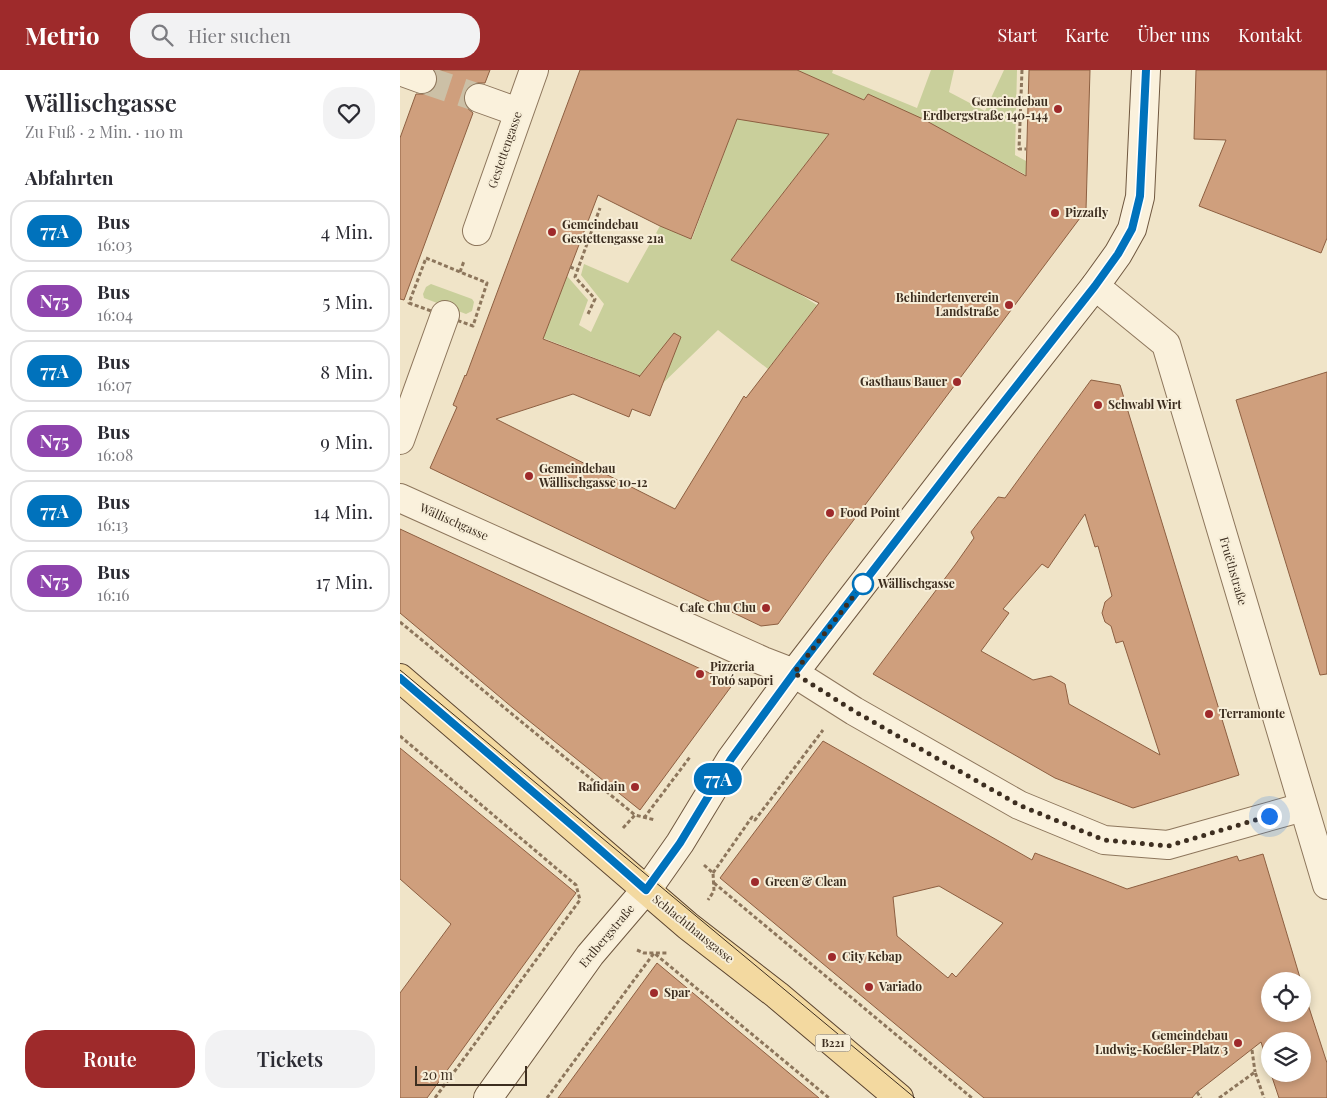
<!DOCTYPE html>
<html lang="de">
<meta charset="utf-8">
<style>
:root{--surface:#fff;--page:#f2f2f3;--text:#2b2b33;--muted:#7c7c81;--line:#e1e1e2;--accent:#9e2a2b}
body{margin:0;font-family:"Playfair Display",serif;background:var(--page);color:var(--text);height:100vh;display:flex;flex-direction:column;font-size:19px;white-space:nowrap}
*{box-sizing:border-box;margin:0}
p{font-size:16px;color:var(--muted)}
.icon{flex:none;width:28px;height:28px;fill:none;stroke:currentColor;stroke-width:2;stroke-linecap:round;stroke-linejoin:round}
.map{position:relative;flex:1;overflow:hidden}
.drawer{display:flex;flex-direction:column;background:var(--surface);width:400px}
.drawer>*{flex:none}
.badge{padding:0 10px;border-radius:16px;font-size:18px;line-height:32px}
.tools{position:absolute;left:861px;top:902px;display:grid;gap:10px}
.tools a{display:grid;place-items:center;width:50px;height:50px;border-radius:50%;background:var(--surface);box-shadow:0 2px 8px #0003;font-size:25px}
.scale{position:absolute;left:15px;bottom:12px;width:112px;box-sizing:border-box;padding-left:5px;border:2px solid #3d2e20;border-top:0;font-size:14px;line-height:18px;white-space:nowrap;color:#3d2e20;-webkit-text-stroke:4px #f7eed8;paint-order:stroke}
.you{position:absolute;width:25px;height:25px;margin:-12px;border:4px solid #fff;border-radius:50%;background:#1a73e8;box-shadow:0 0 0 8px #1a73e833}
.map>.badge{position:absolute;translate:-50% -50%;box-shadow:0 0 0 2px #fff}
h2{padding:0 25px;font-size:19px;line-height:45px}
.round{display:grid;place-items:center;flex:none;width:52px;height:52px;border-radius:20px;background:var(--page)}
.headline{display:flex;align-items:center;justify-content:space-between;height:85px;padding:0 25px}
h1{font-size:24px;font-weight:600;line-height:38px}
.primary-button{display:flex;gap:10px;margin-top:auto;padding:10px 25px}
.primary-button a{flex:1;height:58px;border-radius:20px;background:var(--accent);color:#fff;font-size:20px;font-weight:600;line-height:58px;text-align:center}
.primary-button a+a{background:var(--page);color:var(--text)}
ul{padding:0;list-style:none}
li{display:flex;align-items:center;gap:15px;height:62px;margin:0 10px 8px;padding:0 15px;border:2px solid var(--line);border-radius:20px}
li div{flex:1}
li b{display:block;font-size:19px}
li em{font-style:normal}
li .badge{min-width:55px;font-weight:700;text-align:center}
header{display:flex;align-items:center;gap:30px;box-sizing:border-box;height:70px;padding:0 25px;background:var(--accent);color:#fff}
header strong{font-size:24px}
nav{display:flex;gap:28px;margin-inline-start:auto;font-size:18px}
.search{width:350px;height:45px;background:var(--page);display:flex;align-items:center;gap:12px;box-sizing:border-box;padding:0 18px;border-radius:20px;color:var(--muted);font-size:19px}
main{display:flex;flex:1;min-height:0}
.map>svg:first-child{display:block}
.green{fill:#c9cf9b}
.building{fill:#cf9f7d;stroke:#8d5f41;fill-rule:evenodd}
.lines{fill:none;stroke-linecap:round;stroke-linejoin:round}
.street-tunnel{stroke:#ccc0a6;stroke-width:28;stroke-dasharray:28 14;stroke-linecap:butt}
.street-casing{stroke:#8d765c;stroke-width:30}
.secondary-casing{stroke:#6f573f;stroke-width:30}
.primary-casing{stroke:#5b4430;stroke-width:30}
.path{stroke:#8d765c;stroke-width:3;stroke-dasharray:4 2.5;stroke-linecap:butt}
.street{stroke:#faf1dc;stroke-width:28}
.secondary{stroke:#faf1dc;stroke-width:28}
.primary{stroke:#f3d9a0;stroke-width:28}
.tram{stroke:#3d2e20;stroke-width:1}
.line-casing{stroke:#fff;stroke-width:11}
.line{stroke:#0072bc;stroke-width:8}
.walk{stroke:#3d2e20;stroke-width:5;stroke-dasharray:0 9}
.poi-dot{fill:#9e2a2b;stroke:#f7eed8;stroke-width:2}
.stop-dot{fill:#fff;stroke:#0072bc;stroke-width:2.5}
.labels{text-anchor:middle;stroke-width:4;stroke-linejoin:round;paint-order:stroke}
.shield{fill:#f7eed8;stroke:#756857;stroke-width:1}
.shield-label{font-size:11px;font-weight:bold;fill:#3d2e20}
.poi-label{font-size:12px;font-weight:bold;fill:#3d2e20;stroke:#f7eed8;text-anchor:start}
.street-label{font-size:12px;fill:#3d2e20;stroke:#f7eed8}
.stop-label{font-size:12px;font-weight:bold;fill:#3d2e20;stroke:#f7eed8;text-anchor:start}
</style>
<header>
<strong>Metrio</strong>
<div class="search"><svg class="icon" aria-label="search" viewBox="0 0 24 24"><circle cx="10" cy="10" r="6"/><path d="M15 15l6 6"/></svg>Hier suchen</div>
<nav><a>Start</a><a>Karte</a><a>Über uns</a><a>Kontakt</a></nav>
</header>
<main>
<section class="drawer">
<div class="headline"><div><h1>Wällischgasse</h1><p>Zu Fuß · 2 Min. · 110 m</p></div><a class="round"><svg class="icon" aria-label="heart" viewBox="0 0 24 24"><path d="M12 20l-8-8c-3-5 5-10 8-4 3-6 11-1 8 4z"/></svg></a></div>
<h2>Abfahrten</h2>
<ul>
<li><span class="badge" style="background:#0072bc;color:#fff">77A</span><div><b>Bus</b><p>16:03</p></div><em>4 Min.</em></li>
<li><span class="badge" style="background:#8e44ad;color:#fff">N75</span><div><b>Bus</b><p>16:04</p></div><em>5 Min.</em></li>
<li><span class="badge" style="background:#0072bc;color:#fff">77A</span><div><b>Bus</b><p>16:07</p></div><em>8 Min.</em></li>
<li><span class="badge" style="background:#8e44ad;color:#fff">N75</span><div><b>Bus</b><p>16:08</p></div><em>9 Min.</em></li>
<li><span class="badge" style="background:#0072bc;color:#fff">77A</span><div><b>Bus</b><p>16:13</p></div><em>14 Min.</em></li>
<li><span class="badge" style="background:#8e44ad;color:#fff">N75</span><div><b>Bus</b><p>16:16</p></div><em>17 Min.</em></li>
</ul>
<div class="primary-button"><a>Route</a><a>Tickets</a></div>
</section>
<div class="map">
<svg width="927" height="1028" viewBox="0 0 927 1028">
<rect width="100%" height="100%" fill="#f0e4c8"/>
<g class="green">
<path d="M 355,0 L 433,0 L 432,3 L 517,38 L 531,0 L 554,0 L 549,22 L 585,41 L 604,0 L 617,0 L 615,85 L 626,91 L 626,105 L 515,46 L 468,24 L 464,30 L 399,1 L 429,64 L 331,190 L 395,221 L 417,235 L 368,299 L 318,260 L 262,314 L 143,268 L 167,206 L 188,230 L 179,255 L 191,262 L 204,234 L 181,205 L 184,194 L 228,213 L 260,156 L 292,169 Z"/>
<path d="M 31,214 L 72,229 L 74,232 L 72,241 L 66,244 L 24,228 L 23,224 L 26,217 Z"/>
</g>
<g class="building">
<path d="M 35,0 L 90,0 L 85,13 L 76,13 L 69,16 L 65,22 L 64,31 L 67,38 L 73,43 L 4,230 L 0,229 L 0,68 L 16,24 L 25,24 L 32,21 L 36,15 L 37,7 Z"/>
<path d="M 180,0 L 397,0 L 464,30 L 468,24 L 523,49 L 626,106 L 629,0 L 690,0 L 686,140 L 426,487 L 378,554 L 361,556 L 30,398 L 57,337 L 53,335 L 65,305 L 66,306 ZM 337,49 L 429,64 L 331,190 L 419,233 L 346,328 L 344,326 L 275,439 L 96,349 L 173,324 L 229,347 L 232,339 L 250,346 L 281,267 L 274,263 L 239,307 L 240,306 L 143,269 L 198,125 L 260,156 L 291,169 Z"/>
<path d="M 796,0 L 927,0 L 927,168 L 921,183 L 799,136 L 826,70 L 794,69 Z"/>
<path d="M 927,302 L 927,604 L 920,605 L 836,330 Z"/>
<path d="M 691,310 L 720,315 L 839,705 L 733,738 L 655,708 L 473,604 L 555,495 L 574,468 L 571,462 L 598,427 L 605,428 ZM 685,444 L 695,477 L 698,476 L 712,526 L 705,532 L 702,543 L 705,552 L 711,556 L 716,573 L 723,571 L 760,685 L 669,634 L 665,614 L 651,606 L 633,610 L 581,581 L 609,543 L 603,539 L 642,494 L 648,498 Z"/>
<path d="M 0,459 L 333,614 L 240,740 L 113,638 L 0,543 Z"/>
<path d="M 423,671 L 632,790 L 635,783 L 727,819 L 837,786 L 839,791 L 863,784 L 901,911 L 870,911 L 870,944 L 902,944 L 902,916 L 927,993 L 927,1028 L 879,1028 L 871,1004 L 902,1004 L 902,971 L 870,971 L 870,1000 L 861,972 L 797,1022 L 792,1028 L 584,1028 L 320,808 ZM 539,816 L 603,853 L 556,907 L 552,903 L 548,908 L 497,866 L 493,827 Z"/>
<path d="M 0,678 L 176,823 L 27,1028 L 0,1028 L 0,923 L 51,854 L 0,809 Z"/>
<path d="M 257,893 L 419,1028 L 158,1028 Z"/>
</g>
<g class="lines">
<path class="street-tunnel" d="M 22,9 L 79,28"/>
<defs>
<g id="street">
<path d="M 0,1 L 22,9"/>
<path d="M 79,28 L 118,42"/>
<path d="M 77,161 L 134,0"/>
<path d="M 695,216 L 766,274 L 927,815"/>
<path d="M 0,370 L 45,245"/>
<path d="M 0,428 L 363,591 L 394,603 L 454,641 L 619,735 L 704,770 L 768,775 L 903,737"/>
</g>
<path id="secondary" d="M 88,1028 L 190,885 L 254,810 L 280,773 L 331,689 L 394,603 L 577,366 L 695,216 L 718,184 L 732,159 L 740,127 L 746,0"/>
<path id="primary" d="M 0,608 L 288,856 L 377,925 L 499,1028"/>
</defs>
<use href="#street" class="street-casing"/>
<use href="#secondary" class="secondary-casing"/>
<use href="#primary" class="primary-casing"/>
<g class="path">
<path d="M 622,0 L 619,79 L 626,79"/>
<path d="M 26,188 L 87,213 L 73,256 L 9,233 Z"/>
<path d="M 170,197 L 178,200"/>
<path d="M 60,202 L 64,191"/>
<path d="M 188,244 L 195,229 L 175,207 L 200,138"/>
<path d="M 0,552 L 235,745"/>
<path d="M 0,666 L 176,815 L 180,830 L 35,1028"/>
<path d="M 244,748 L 290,687"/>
<path d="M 223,758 L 235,745 L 255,750"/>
<path d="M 304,795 L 313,803 L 314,821 L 308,830"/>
<path d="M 313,803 L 352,747 L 355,750 L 423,660"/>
<path d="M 314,813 L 572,1028"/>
<path d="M 237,880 L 244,883 L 268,883"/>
<path d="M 852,980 L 855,1002"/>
<path d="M 797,1022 L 801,1028"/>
<path d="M 147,1028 L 254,883 L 429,1028"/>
<path d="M 819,1028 L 855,1002 L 864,1028"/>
</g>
<use href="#street" class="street"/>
<use href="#secondary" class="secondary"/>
<use href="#primary" class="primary"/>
<path class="tram" d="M 0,600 L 515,1028"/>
</g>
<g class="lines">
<defs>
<path id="line" d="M 0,608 L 181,763 L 246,820 L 280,773 L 331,689 L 394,603 L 566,380 L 695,216 L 718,184 L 732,159 L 740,126 L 746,0"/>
</defs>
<use href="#line" class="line-casing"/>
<use href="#line" class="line"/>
<path class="walk" d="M 463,514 L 394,603 L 454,641 L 619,735 L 704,770 L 768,776 L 869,746"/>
</g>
<g class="poi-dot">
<circle cx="658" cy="39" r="5"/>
<circle cx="655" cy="143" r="5"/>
<circle cx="152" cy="162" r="5"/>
<circle cx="609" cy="235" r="5"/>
<circle cx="557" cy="312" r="5"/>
<circle cx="698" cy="335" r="5"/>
<circle cx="129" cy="406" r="5"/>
<circle cx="430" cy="443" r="5"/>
<circle cx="366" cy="538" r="5"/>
<circle cx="300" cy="604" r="5"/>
<circle cx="809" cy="644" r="5"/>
<circle cx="235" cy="717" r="5"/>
<circle cx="355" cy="812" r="5"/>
<circle cx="432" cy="887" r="5"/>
<circle cx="469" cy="917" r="5"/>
<circle cx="254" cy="923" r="5"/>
<circle cx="838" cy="973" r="5"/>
</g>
<circle class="stop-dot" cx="463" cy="514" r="10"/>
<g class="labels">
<rect class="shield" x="415.5" y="964.5" width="35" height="17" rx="4"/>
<g class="shield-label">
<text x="433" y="977">B221</text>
</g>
<g class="poi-label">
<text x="648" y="36" text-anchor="end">Gemeindebau<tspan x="648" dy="14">Erdbergstraße 140-144</tspan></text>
<text x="665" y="147">Pizzafly</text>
<text x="162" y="159">Gemeindebau<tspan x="162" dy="14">Gestettengasse 21a</tspan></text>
<text x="599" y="232" text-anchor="end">Behindertenverein<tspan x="599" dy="14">Landstraße</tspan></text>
<text x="547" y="316" text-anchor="end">Gasthaus Bauer</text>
<text x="708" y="339">Schwabl Wirt</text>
<text x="139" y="403">Gemeindebau<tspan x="139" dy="14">Wällischgasse 10-12</tspan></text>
<text x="440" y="447">Food Point</text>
<text x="356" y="542" text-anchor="end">Cafe Chu Chu</text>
<text x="310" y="601">Pizzeria<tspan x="310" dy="14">Totó sapori</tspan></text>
<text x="819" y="648">Terramonte</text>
<text x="225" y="721" text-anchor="end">Rafidain</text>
<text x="365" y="816">Green &amp; Clean</text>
<text x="442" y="891">City Kebap</text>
<text x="479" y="921">Variado</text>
<text x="264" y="927">Spar</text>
<text x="828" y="970" text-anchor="end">Gemeindebau<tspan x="828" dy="14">Ludwig-Koeßler-Platz 3</tspan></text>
</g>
<g class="street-label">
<text transform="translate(105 80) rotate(-71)" y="4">Gestettengasse</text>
<text transform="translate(54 452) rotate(24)" y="4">Wällischgasse</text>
<text transform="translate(833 501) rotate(74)" y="4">Fruëthstraße</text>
<text transform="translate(293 859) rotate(39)" y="4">Schlachthausgasse</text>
<text transform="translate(207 866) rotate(-50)" y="4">Erdbergstraße</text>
</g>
<g class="stop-label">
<text x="478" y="518">Wällischgasse</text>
</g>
</g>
</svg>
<div class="tools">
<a><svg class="icon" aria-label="locate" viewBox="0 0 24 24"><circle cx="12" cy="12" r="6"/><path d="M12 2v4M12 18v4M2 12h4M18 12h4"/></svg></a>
<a><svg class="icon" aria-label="layers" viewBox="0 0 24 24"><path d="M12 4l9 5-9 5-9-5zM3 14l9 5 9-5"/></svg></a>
</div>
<div class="scale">20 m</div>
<div class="you" style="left:869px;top:746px"></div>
<b class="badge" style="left:318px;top:709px;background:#0072bc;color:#fff">77A</b>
</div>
</main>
